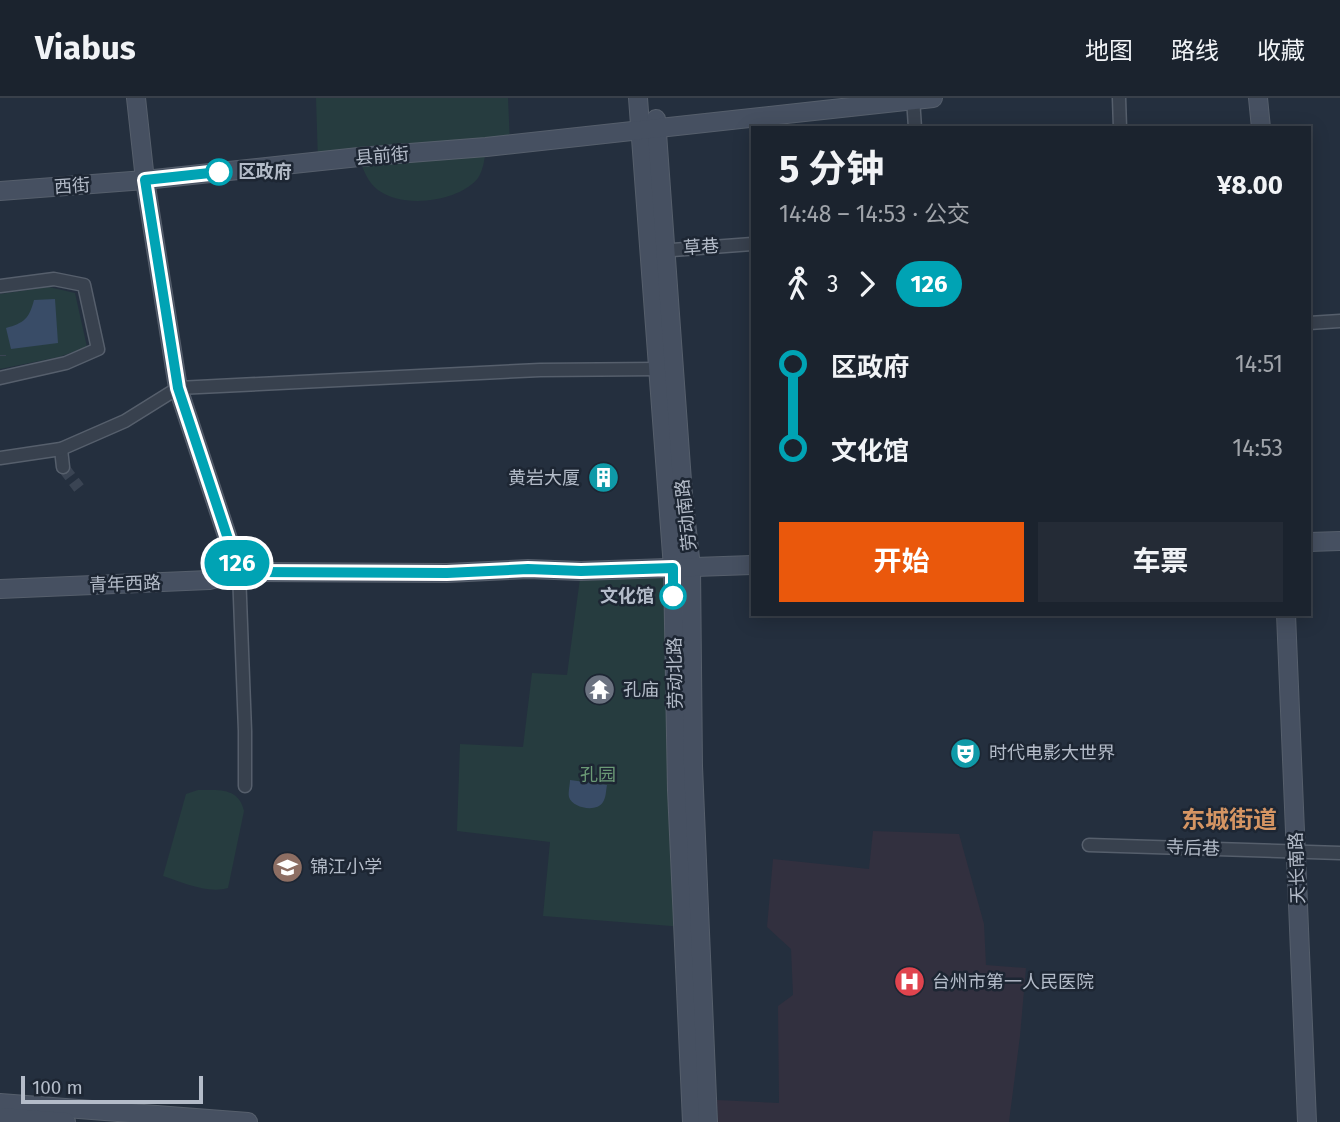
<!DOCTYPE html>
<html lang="zh">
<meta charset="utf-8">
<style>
:root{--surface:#1b232e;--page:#242b36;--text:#f1f3f6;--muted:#a0a4aa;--line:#39404a;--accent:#ea580c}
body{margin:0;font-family:"Fira Sans","Noto Sans SC",sans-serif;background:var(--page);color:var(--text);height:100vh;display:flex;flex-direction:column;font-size:26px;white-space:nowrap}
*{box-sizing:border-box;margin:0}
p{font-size:23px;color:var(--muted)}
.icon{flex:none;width:38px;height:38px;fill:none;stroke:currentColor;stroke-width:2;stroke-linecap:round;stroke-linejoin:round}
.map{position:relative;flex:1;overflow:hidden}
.sheet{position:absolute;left:751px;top:28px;width:560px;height:490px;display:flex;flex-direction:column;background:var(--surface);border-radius:0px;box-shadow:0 4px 18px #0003,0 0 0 2px var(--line)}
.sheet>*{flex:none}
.badge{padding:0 14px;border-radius:23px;font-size:24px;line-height:46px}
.scale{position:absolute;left:21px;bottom:18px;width:182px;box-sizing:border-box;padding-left:7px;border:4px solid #b4bcc9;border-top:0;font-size:19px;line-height:24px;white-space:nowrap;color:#b4bcc9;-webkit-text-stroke:5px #1d2633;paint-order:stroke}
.map>.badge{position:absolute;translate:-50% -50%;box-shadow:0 0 0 4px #fff}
.legs{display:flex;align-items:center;gap:10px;height:77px;padding:0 28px;font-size:23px}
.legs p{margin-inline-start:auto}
.head{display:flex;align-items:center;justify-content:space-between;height:119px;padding:0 28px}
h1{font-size:38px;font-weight:700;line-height:52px}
.cta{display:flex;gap:14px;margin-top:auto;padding:14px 28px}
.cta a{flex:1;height:80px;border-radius:0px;background:var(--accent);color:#fff;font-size:28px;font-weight:700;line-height:80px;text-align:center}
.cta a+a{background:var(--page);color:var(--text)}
ul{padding:0 28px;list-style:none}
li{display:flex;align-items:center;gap:24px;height:84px;font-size:26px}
li i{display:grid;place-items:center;width:10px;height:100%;margin:0 9px;background:currentColor}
li i::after{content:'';width:18px;height:18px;margin:-9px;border:5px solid;border-radius:50%;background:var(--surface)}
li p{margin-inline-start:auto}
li:first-child i{background:linear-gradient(#0000 50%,currentColor 0)}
li:last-child i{background:linear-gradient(currentColor 50%,#0000 0)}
header{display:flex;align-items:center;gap:42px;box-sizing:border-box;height:98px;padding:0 35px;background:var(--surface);border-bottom:2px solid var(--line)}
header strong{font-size:33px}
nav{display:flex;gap:38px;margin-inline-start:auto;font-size:24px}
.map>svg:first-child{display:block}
.medical{fill:#32303f}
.green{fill:#263c3f}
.water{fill:#394c67}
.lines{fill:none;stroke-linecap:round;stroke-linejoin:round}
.street-tunnel{stroke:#3a4453;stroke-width:12;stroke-dasharray:12 6;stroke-linecap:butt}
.street-casing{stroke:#565f6c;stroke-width:15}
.secondary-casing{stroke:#565f6c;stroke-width:20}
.street{stroke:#38414e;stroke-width:12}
.secondary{stroke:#465061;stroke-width:18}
.line-1-casing{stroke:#fff;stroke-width:16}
.line-1{stroke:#00a3b4;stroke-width:10}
.stop-1-dot{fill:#fff;stroke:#00a3b4;stroke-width:3.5}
.labels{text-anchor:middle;stroke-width:5;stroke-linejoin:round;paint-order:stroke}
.street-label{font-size:18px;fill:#b4bcc9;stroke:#1d2633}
.stop-label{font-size:18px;font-weight:bold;fill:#b4bcc9;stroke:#1d2633;text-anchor:start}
.poi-label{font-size:18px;fill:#b4bcc9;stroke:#1d2633;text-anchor:start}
.park-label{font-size:18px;fill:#6b9a76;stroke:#1d2633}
.district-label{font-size:24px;font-weight:bold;fill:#d59563;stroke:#1d2633}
</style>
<header>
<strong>Viabus</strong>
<nav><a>地图</a><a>路线</a><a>收藏</a></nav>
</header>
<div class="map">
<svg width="1340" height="1024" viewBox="0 0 1340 1024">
<rect width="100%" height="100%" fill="#242f3e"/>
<path class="medical" d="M 873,733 L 959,736 L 984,826 L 986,867 L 1026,870 L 1020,938 L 1009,1024 L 718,1024 L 717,1002 L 779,1005 L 778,908 L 793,897 L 791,851 L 767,829 L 773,761 L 869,771 Z"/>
<g class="green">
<path d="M 316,0 L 508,0 L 510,46 L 486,48 C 485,58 484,71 478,80 C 459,104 403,111 378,92 C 368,85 363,71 359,60 L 318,64 Z"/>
<path d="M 49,189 L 75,195 L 87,249 L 59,259 L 0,271 L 0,196 Z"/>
<path d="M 673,470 L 684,829 L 543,818 L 550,744 L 457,733 L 460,646 L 523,649 L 532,575 L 567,577 L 581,473 Z"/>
<path d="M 198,692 C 218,692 239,689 244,713 L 228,790 C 207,796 182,784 163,778 L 186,696 Z"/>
</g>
<g class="water">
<path d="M 55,201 L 58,245 L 11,251 L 6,230 C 24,225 29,221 34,202 Z"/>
<path d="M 570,682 L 607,687 C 606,692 606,700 603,704 C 597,715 572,710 569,699 C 568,694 570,687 570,682 Z"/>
</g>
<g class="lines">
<g class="street-tunnel">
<path d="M 0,257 L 0,258"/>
<path d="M 63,369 L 79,390"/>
</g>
<defs>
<g id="street">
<path d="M 913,0 L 915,30"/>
<path d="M 1119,0 L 1120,30"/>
<path d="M 659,153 L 752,146"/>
<path d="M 0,188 L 54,181 L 84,187 L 98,251 L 66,265 L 0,280"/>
<path d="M 1309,225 L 1340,223"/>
<path d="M 61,351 L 63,369"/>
<path d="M 0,360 L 61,351 L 125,323 L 178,290 L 540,272 L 658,271"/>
<path d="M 239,474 L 245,633 L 245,688"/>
<path d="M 1089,747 L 1340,755"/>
</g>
<g id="secondary">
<path d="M 136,0 L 145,82 L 178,290 L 239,474"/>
<path d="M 638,0 L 673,470 L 677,692 L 692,1024"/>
<path d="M 1258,0 L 1261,30"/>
<path d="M 656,21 L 683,397 L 691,469 L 693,668 L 708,1024"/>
<path d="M 0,93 L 145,82 L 359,59 L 486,49 L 933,0"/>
<path d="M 1309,444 L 1340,443"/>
<path d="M 0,491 L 209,482 L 239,474 L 447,475 L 528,471 L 581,473 L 752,467"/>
<path d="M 1286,516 L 1307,1024"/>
<path d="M 0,1005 L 248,1024"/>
<path d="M 0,1019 L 66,1024"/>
</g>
</defs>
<use href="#street" class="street-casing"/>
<use href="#secondary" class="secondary-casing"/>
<use href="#street" class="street"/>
<use href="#secondary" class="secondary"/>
</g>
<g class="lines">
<defs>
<path id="line-1" d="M 219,74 L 145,82 L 178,290 L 239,474 L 447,475 L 528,471 L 581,473 L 673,470 L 673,498"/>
</defs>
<use href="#line-1" class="line-1-casing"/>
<use href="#line-1" class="line-1"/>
</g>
<defs>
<symbol id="building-disc" viewBox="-11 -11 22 22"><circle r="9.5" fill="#0f9aa8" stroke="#1d2633"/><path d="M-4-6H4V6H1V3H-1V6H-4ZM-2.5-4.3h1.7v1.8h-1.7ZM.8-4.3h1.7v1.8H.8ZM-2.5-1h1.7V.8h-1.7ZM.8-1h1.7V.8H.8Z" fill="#fff"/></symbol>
<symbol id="temple-disc" viewBox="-11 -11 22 22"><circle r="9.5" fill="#6b7280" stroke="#1d2633"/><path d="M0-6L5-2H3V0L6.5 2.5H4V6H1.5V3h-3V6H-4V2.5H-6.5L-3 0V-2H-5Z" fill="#fff"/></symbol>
<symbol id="theatre-disc" viewBox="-11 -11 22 22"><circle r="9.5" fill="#0f9aa8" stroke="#1d2633"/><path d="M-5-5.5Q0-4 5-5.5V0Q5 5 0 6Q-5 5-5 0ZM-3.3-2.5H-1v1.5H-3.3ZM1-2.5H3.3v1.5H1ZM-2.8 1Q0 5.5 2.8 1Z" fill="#fff"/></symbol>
<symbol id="school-disc" viewBox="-11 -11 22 22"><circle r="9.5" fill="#8d6e63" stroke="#1d2633"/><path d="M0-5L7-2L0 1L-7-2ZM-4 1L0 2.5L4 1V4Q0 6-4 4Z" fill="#fff"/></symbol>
<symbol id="hospital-disc" viewBox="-11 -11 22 22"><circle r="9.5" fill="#e0444e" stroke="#1d2633"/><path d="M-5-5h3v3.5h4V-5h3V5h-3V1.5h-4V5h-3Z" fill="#fff"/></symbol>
</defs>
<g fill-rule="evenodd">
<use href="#building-disc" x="586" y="362" width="35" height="35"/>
<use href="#temple-disc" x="582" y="574" width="35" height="35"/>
<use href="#theatre-disc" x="948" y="638" width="35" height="35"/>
<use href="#school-disc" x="270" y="752" width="35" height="35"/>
<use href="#hospital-disc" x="892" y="866" width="35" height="35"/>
</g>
<g class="stop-1-dot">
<circle cx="219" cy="74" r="12"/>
<circle cx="673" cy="498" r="12"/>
</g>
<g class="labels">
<g class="street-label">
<text transform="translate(382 58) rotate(-5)" y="6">县前街</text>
<text transform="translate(72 88) rotate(-4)" y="6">西街</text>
<text transform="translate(701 149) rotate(-4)" y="6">草巷</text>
<text transform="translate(686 417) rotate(-96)" y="6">劳动南路</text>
<text transform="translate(125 486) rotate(-2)" y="6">青年西路</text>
<text transform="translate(675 575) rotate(-91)" y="6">劳动北路</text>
<text transform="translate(1193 750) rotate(2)" y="6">寺后巷</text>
<text transform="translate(1297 770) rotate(-92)" y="6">天长南路</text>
</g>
<g class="stop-label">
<text x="238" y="80">区政府</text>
<text x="654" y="504" text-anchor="end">文化馆</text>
</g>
<g class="poi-label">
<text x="580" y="386" text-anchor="end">黄岩大厦</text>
<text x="623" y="598">孔庙</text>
<text x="989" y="661">时代电影大世界</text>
<text x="310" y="775">锦江小学</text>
<text x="932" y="890">台州市第一人民医院</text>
</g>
<g class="park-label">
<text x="598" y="683">孔园</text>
</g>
<g class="district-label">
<text x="1229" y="730">东城街道</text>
</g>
</g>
</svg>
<div class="scale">100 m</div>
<b class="badge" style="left:237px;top:465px;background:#00a3b4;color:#fff">126</b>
<section class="sheet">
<div class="head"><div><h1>5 分钟</h1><p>14:48 – 14:53 · 公交</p></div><b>¥8.00</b></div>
<div class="legs"><svg class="icon" aria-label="walk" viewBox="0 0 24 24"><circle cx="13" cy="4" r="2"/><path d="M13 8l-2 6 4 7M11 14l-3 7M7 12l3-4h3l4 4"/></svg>3<svg class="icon" aria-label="forward" viewBox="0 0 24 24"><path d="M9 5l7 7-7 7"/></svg><b class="badge" style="background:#00a3b4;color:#fff">126</b></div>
<ul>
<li><i style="color:#00a3b4"></i><b>区政府</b><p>14:51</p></li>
<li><i style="color:#00a3b4"></i><b>文化馆</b><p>14:53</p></li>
</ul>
<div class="cta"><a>开始</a><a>车票</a></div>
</section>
</div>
